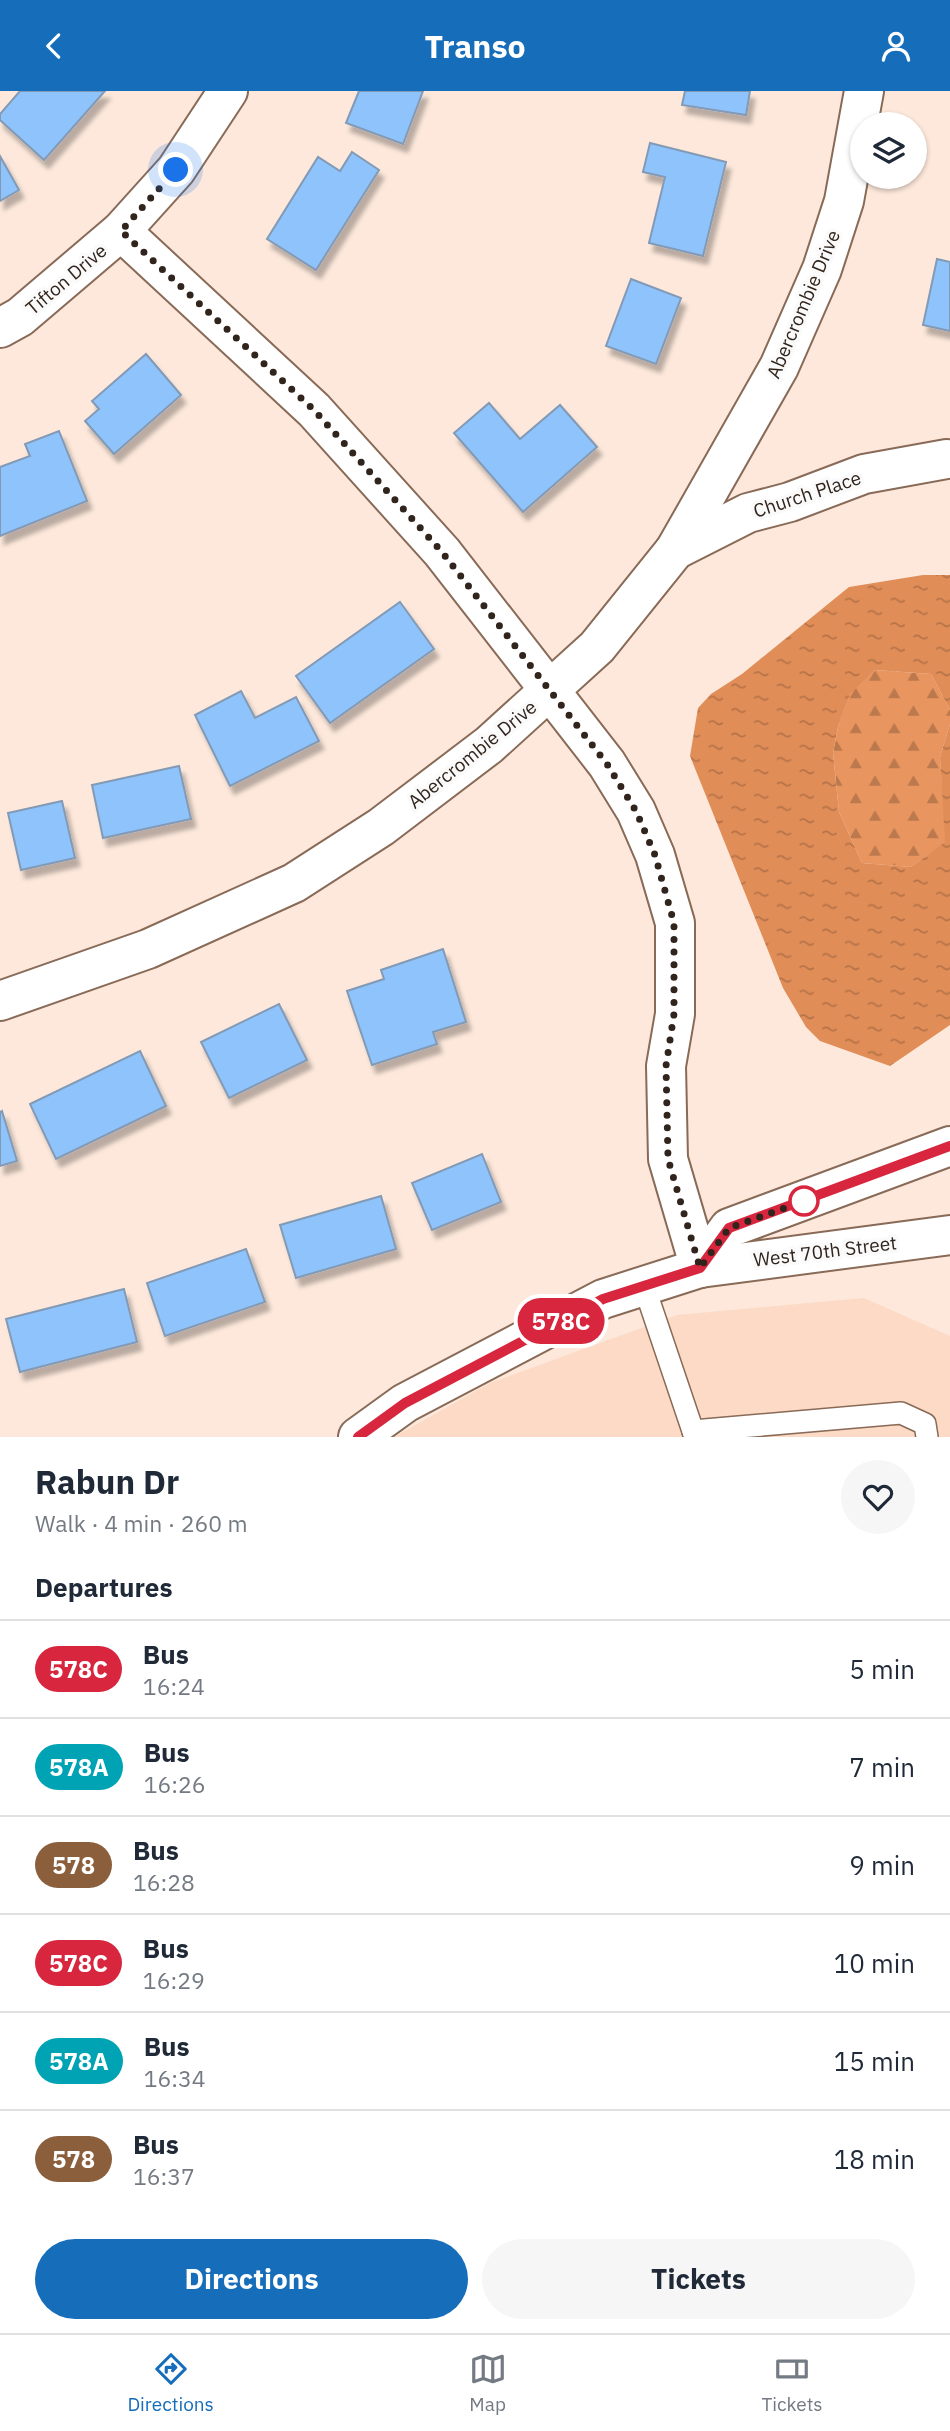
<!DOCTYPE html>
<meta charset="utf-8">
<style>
:root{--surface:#fff;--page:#f6f6f7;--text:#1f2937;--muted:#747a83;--line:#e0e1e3;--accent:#166dba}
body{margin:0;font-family:"IBM Plex Sans",sans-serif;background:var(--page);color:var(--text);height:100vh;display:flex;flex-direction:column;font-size:26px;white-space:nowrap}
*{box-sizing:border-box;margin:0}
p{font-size:23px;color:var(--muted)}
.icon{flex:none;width:38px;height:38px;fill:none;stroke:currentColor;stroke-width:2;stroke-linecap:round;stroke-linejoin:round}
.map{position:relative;height:1346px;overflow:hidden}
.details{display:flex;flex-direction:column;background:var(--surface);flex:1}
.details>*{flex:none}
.badge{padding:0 14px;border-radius:23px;font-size:24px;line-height:46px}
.tools{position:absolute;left:850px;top:21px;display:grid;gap:14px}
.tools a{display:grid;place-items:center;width:77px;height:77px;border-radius:50%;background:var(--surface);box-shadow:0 2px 5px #0004;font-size:35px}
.you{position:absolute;width:35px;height:35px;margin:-18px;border:5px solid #fff;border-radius:50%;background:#1a73e8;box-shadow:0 0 0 10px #1a73e833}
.map>.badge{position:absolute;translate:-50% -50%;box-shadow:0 0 0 4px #fff}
h2{padding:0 35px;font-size:26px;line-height:63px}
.round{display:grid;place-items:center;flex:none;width:74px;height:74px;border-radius:37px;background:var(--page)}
.head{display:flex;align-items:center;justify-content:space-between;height:119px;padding:0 35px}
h1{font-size:33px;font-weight:700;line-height:52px}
.cta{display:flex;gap:14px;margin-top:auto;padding:14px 35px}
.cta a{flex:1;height:80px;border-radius:42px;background:var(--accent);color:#fff;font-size:28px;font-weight:700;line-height:80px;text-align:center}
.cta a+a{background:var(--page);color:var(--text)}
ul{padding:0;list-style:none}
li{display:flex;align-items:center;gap:21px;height:98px;padding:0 35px;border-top:2px solid var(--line)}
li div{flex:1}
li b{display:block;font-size:26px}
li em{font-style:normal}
li .badge{min-width:77px;font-weight:700;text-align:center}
header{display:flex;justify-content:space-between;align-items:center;height:91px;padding:0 35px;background:var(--accent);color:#fff;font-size:32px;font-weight:700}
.dock{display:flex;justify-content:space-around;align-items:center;height:98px;border-top:2px solid var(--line);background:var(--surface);font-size:19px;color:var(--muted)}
.dock a{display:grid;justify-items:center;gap:4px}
.dock .active{color:var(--accent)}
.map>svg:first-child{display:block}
.built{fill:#fcdac6}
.forest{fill:url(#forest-firs)}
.water{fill:url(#water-ripples)}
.building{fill:#8fc3fb;stroke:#829ab5;stroke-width:2;filter:url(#shadow)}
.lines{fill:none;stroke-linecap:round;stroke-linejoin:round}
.lane-casing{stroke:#886a57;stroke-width:24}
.street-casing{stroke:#886a57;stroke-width:42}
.secondary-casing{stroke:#886a57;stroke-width:42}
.lane{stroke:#fff;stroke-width:21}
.street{stroke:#fff;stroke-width:38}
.secondary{stroke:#fff;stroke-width:38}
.line-casing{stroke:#fff;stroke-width:16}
.line{stroke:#d7263d;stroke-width:10}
.walk{stroke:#31241c;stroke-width:7;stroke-dasharray:0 12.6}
.stop-dot{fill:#fff;stroke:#d7263d;stroke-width:3.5}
.labels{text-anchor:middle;stroke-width:7;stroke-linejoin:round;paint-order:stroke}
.street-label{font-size:19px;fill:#31241c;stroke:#fafafa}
</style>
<header><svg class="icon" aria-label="back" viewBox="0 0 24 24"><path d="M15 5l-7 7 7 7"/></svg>Transo<svg class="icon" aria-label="person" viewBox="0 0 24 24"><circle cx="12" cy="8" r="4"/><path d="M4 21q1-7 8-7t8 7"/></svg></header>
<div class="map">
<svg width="950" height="1346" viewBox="0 0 950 1346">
<defs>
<pattern id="forest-firs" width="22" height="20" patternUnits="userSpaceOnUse" patternTransform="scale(1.75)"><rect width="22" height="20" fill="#e8955f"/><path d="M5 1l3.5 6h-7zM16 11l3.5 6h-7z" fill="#bd794e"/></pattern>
<pattern id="water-ripples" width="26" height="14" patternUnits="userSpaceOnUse" patternTransform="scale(1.75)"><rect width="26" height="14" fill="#e08d58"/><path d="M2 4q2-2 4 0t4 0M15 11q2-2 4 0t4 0" fill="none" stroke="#b67348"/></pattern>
<filter id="shadow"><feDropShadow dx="4.5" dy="8" stdDeviation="2" flood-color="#0004"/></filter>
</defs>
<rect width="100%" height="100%" fill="#fde8db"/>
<path class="built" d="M 864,1207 L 950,1245 L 950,1346 L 394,1346 L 490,1292 L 677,1224 Z"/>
<path class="forest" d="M 875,579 L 931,583 L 950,619 L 950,633 L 940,666 L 946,751 L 911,776 L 862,772 L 839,721 L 833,662 L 838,636 L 850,602 Z"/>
<path class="water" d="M 923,484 L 950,484 L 950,619 L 931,583 L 875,579 L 850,603 L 838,636 L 833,662 L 839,721 L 862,772 L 911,776 L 945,751 L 940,666 L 950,633 L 950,934 L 890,975 L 820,950 L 806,936 L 783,897 L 690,665 L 698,617 L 711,603 L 742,583 L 849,496 Z"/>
<g class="building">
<path d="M 20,0 L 105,0 L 44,69 L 0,29 L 0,23 Z"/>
<path d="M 359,0 L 423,0 L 403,53 L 346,32 Z"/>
<path d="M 685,0 L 750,0 L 746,24 L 682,14 Z"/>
<path d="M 650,52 L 726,71 L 703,165 L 649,152 L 665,86 L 643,81 Z"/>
<path d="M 352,61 L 379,79 L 316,179 L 267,148 L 318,66 L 340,80 Z"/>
<path d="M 0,65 L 19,99 L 0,110 Z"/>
<path d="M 937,168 L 950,171 L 950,240 L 923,234 Z"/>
<path d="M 631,188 L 681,207 L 656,273 L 606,255 Z"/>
<path d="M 146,263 L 181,304 L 114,363 L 85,330 L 99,318 L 92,310 Z"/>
<path d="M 489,312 L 520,348 L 560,314 L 597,356 L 523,421 L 454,342 Z"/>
<path d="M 59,340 L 87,410 L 0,445 L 0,376 L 30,365 L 25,353 Z"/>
<path d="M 400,511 L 434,558 L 330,632 L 296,585 Z"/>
<path d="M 241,600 L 255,627 L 296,606 L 319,650 L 230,695 L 195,624 Z"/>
<path d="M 179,675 L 191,728 L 103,747 L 92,694 Z"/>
<path d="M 62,710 L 75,767 L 21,779 L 8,722 Z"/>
<path d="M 443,858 L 466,931 L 433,941 L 437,953 L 372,974 L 347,900 L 384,888 L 381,879 Z"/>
<path d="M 279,913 L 307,969 L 229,1007 L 201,951 Z"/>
<path d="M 140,960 L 166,1015 L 56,1068 L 30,1013 Z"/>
<path d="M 2,1020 L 17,1070 L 0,1075 L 0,1021 Z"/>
<path d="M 482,1063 L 501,1111 L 432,1139 L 412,1092 Z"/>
<path d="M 381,1105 L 396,1158 L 296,1187 L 280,1134 Z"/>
<path d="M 246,1158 L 265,1211 L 165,1245 L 147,1192 Z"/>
<path d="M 124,1198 L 137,1251 L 20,1281 L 6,1228 Z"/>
</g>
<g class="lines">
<defs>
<g id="lane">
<path d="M 644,1195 L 695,1346"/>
<path d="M 693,1340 L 901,1322 L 925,1333 L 927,1346"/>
</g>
<g id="street">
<path d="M 121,140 L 314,319 L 442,461 L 607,673 L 636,720 L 655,764 L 675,832 L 675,923 L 666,975 L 668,1068 L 700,1177"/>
<path d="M 0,237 L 20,226 L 121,140 L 176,79 L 228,0"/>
<path d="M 675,459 L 748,422 L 790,411 L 864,383 L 947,368"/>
<path d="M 0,910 L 148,858 L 294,792 L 381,736 L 489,654 L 597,556 L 675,459 L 779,276 L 822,178 L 844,110 L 864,0"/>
</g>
<g id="secondary">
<path d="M 700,1177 L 729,1137 L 950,1055"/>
<path d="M 358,1346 L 405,1312 L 603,1208 L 700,1177 L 950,1144"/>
</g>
</defs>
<use href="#lane" class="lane-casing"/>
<use href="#street" class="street-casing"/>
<use href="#secondary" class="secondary-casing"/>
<use href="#lane" class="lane"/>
<use href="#street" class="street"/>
<use href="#secondary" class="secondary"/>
</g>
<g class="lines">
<defs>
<path id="line" d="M 358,1346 L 405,1312 L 603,1208 L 700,1177 L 729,1137 L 950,1055"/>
</defs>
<use href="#line" class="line-casing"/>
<use href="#line" class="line"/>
<path class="walk" d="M 176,79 L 121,140 L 314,319 L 442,461 L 607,673 L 636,720 L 655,764 L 674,832 L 674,923 L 666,975 L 668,1068 L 700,1177 L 729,1137 L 804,1110"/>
</g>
<circle class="stop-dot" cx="804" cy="1110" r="14"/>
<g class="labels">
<g class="street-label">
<text transform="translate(66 188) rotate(-40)" y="7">Tifton Drive</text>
<text transform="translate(803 213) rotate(-67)" y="7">Abercrombie Drive</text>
<text transform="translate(807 403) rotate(-18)" y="7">Church Place</text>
<text transform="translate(472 663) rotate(-39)" y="7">Abercrombie Drive</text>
<text transform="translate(825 1160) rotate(-7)" y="7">West 70th Street</text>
</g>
</g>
</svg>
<div class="tools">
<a><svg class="icon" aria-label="layers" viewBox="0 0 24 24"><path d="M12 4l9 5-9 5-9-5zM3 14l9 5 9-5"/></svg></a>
</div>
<div class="you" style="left:176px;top:79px"></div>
<b class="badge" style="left:561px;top:1230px;background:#d7263d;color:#fff">578C</b>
</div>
<section class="details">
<div class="head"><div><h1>Rabun Dr</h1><p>Walk · 4 min · 260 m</p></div><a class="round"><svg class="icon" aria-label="heart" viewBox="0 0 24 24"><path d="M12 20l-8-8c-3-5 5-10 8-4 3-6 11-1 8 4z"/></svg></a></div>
<h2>Departures</h2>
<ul>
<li><span class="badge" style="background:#d7263d;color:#fff">578C</span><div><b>Bus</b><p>16:24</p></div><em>5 min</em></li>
<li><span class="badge" style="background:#00a3b4;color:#fff">578A</span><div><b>Bus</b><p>16:26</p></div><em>7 min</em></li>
<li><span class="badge" style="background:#8b5e3c;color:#fff">578</span><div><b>Bus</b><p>16:28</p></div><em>9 min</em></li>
<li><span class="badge" style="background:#d7263d;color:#fff">578C</span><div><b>Bus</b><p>16:29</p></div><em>10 min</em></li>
<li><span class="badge" style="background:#00a3b4;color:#fff">578A</span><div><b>Bus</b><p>16:34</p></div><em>15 min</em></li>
<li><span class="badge" style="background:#8b5e3c;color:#fff">578</span><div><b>Bus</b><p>16:37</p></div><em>18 min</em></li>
</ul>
<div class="cta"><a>Directions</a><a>Tickets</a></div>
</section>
<nav class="dock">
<a class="active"><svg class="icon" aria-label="directions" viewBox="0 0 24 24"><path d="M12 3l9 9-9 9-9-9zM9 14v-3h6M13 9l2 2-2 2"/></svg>Directions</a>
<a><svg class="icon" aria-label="map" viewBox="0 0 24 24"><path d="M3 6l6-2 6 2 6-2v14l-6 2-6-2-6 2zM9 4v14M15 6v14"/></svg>Map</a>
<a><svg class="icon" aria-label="tickets" viewBox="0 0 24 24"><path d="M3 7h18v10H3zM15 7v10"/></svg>Tickets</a>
</nav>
